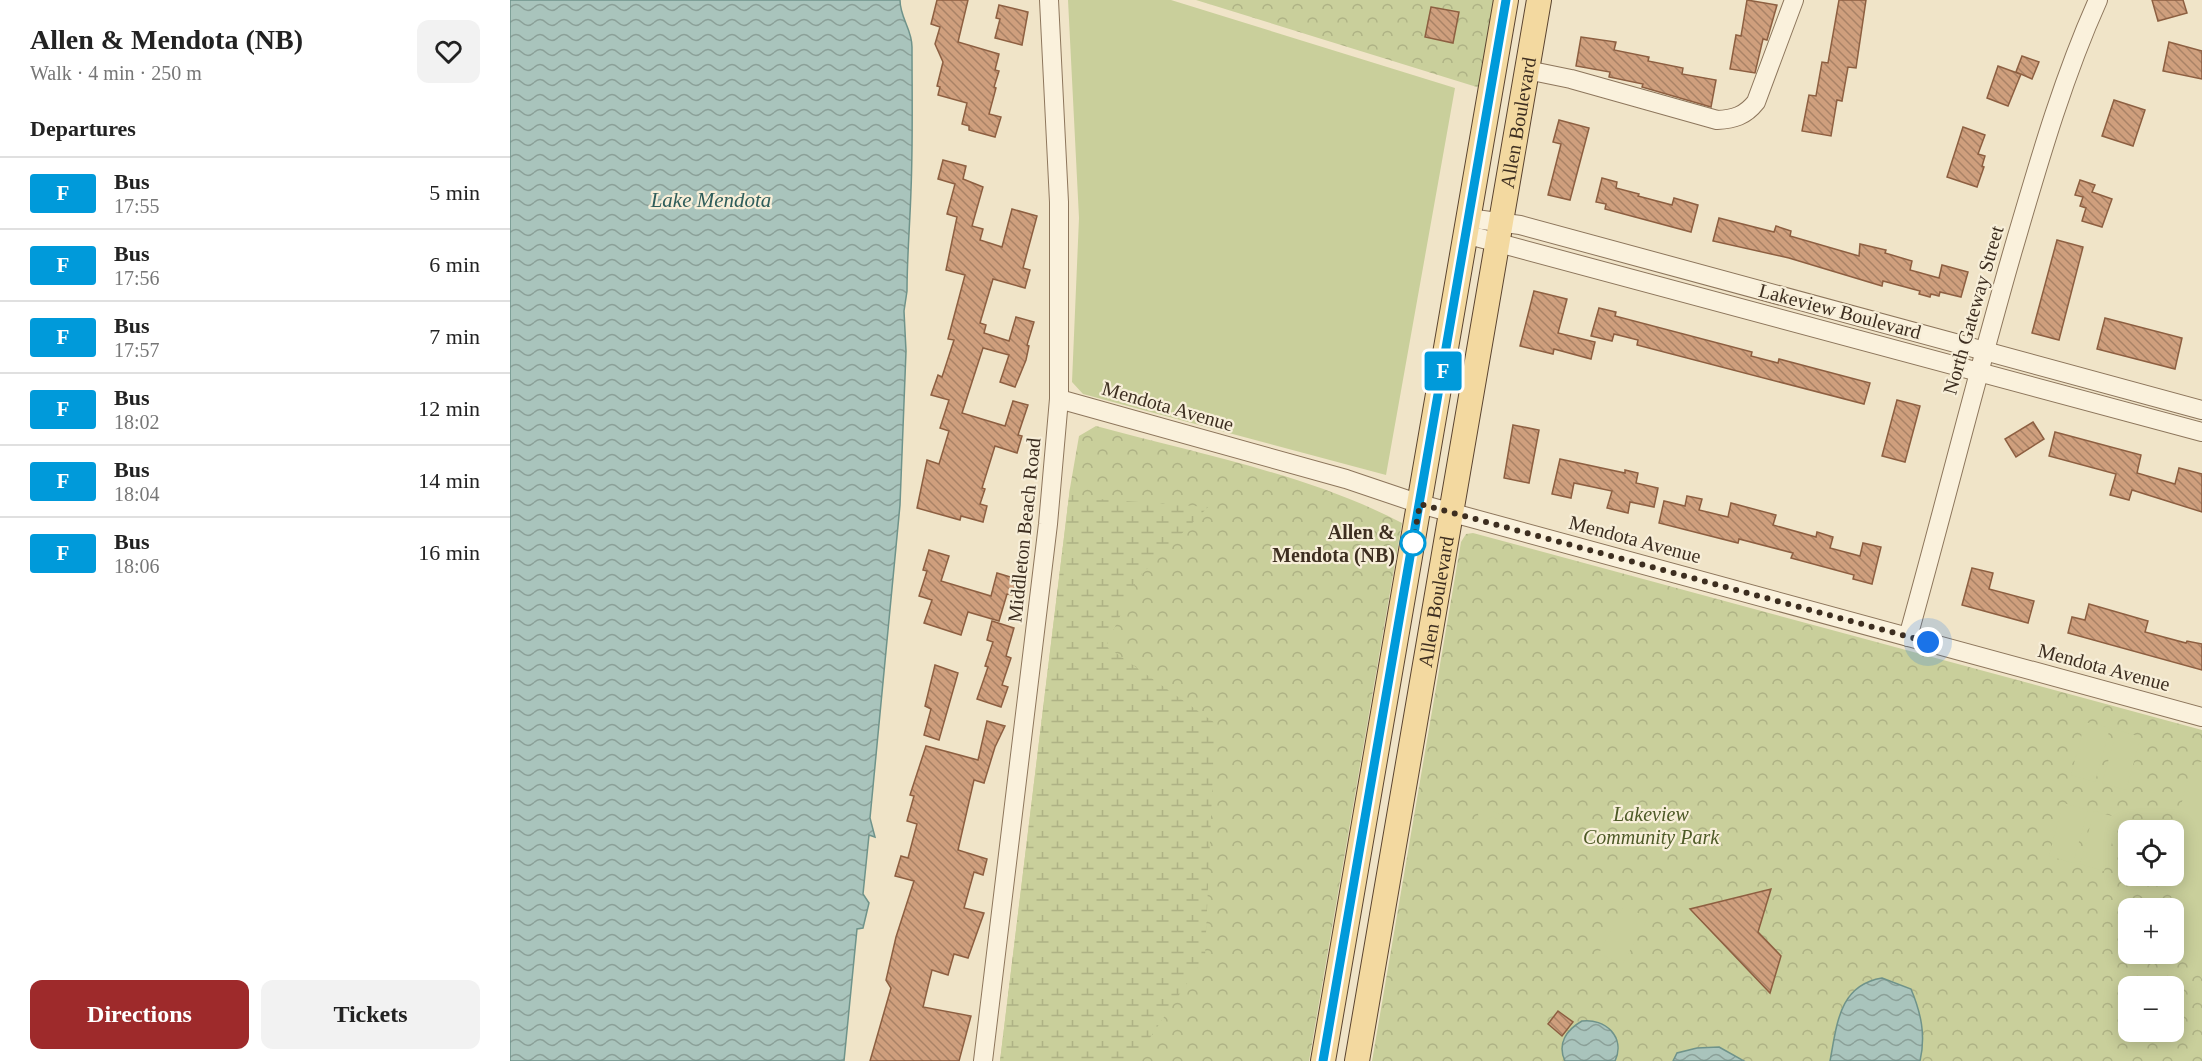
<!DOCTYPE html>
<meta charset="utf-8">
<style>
:root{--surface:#fff;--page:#f2f2f2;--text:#222;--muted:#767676;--line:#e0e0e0;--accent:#9e2a2b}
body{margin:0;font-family:Georgia,serif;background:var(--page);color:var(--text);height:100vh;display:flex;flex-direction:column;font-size:22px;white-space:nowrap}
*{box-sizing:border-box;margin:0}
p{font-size:20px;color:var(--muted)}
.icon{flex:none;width:33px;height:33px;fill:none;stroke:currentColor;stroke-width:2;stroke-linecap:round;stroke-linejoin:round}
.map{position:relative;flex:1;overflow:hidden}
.sheet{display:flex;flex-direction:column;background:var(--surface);width:510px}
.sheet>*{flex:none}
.badge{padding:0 12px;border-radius:4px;font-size:21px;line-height:39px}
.controls{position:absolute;left:1608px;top:820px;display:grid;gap:12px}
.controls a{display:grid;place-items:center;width:66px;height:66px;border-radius:12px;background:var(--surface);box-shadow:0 3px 15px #0003;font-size:30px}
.you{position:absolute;width:30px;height:30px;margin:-15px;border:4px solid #fff;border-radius:50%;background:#1a73e8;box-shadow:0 0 0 9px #1a73e833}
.map>.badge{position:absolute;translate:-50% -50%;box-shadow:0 0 0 3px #fff}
h2{padding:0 30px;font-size:22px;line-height:54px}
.round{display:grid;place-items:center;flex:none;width:63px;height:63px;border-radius:12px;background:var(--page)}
.headline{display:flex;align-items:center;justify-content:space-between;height:102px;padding:0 30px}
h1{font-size:28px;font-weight:800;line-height:45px}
.action{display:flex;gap:12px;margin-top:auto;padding:12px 30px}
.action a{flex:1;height:69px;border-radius:12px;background:var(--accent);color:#fff;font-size:24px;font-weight:800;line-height:69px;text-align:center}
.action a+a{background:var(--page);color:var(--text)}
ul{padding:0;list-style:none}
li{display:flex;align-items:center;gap:18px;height:72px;padding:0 30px;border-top:2px solid var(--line)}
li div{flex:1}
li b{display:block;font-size:22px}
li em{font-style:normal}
li .badge{min-width:66px;font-weight:700;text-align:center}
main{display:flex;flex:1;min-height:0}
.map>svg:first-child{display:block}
.forest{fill:url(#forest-crowns);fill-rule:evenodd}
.wetland{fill:url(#wetland-marsh)}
.garden{fill:#c9cf9b}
.water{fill:url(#water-waves);stroke:#6f938a;stroke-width:1.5}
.building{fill:url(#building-back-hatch);stroke:#8d5f41;stroke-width:1.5}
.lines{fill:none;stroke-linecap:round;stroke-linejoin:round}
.minor-casing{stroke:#8d765c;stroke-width:20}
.major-casing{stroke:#5b4430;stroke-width:26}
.minor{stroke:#faf1dc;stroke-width:18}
.major{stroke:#f3d9a0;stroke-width:24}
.line-casing{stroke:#fff;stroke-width:14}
.line{stroke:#009ada;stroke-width:9}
.walk{stroke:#3d2e20;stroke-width:6;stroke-dasharray:0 10.8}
.stop-dot{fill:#fff;stroke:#009ada;stroke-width:3}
.labels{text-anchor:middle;stroke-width:4.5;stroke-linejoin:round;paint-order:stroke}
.street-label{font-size:20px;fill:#3d2e20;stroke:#f7eed8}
.stop-label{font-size:20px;font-weight:bold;fill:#3d2e20;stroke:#f7eed8;text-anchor:end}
.park-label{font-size:20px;font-style:italic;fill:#4d5a26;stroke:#f7eed8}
.water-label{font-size:21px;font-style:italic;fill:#2f5d5a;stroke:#f7eed8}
</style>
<main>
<section class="sheet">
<div class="headline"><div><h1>Allen &amp; Mendota (NB)</h1><p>Walk · 4 min · 250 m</p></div><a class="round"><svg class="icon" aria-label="heart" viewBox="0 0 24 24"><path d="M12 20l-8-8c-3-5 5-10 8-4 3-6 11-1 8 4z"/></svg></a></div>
<h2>Departures</h2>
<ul>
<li><span class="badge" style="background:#009ada;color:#fff">F</span><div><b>Bus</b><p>17:55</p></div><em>5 min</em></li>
<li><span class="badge" style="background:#009ada;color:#fff">F</span><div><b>Bus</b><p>17:56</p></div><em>6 min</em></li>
<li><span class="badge" style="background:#009ada;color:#fff">F</span><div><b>Bus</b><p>17:57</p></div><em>7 min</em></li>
<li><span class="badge" style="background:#009ada;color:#fff">F</span><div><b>Bus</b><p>18:02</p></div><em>12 min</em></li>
<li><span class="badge" style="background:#009ada;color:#fff">F</span><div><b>Bus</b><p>18:04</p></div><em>14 min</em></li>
<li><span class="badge" style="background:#009ada;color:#fff">F</span><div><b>Bus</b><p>18:06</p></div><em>16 min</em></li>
</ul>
<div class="action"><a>Directions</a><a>Tickets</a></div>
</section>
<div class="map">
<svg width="1692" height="1061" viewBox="0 0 1692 1061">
<defs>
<pattern id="forest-crowns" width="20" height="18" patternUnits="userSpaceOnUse" patternTransform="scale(1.5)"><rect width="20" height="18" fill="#c9cf9b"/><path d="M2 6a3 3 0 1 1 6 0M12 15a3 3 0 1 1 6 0" fill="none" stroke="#aeb285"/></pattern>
<pattern id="wetland-marsh" width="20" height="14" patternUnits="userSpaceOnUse" patternTransform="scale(1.5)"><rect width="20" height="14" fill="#c9cf9b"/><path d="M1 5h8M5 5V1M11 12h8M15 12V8" fill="none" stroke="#aeb285"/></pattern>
<pattern id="water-waves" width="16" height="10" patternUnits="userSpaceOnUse" patternTransform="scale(1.5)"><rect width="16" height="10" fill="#a9c4bc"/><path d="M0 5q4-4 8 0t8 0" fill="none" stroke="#8ba098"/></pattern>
<pattern id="building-back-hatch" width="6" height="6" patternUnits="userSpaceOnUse" patternTransform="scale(1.5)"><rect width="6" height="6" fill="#cf9f7d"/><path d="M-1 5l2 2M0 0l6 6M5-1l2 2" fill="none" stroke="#a98266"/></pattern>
</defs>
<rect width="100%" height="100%" fill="#f0e4c8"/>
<g class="forest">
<path d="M 686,0 L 985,0 L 970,88 Z"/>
<path d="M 586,426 C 688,454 798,474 892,523 L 799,1061 L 490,1061 L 560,488 L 569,436 Z"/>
<path d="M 963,533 L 1692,730 L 1692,1061 L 862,1061 L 951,542 L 956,534 ZM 1618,831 L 1664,831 L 1664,876 L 1618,876 ZM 1618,909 L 1664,909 L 1664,954 L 1618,954 ZM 1618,987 L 1664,987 L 1664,1032 L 1618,1032 Z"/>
</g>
<path class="wetland" d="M 560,488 L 574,498 L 698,507 L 628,578 L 596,646 L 705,723 L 695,957 L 624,1061 L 490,1061 Z"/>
<g class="garden">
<path d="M 558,0 L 661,0 L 945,88 L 876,475 L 573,394 L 562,382 L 569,218 Z"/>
<path d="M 1575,722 L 1600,728 L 1585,782 L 1561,775 Z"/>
<path d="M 1607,730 L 1631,737 L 1616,790 L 1592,783 Z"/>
<path d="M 1692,761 L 1692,979 C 1668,949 1661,912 1660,876 L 1664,876 C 1664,834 1669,807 1682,767 Z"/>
<path d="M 1553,803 L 1578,810 L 1563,863 L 1539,856 Z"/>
<path d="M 978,808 L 990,815 L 994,828 L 986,828 L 989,821 L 983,816 L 976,820 L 978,828 L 969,824 L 968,813 Z"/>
<path d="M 1584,811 L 1609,818 L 1594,871 L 1570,864 Z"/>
<path d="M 1114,906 L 1138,918 L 1112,965 L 1089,953 Z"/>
</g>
<g class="water">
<path d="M 0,0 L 390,0 C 390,18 402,29 402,47 C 402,95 403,142 401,190 C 400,224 397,257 397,291 L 394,311 L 396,351 L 390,505 L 360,818 L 365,837 L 359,835 L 353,894 L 359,903 L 353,928 L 347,929 L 334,1061 L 0,1061 Z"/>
<path d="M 1372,978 L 1401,989 C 1411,1013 1416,1035 1410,1061 L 1320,1061 C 1327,1024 1329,985 1372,978 Z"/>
<path d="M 1072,1021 C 1095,1018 1116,1037 1105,1061 L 1055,1061 C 1047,1044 1056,1030 1072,1021 Z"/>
<path d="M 1209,1047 L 1234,1061 L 1163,1061 L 1167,1053 L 1187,1048 Z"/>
</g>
<g class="building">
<path d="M 427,0 L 458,0 L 448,42 L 489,54 L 485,70 L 489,71 L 484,87 L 486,88 L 479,114 L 491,117 L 485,137 L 459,130 L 459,126 L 452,124 L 457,103 L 428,95 L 430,87 L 427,86 L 433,62 L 425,44 L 430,27 L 421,24 Z"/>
<path d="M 1237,0 L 1267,5 L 1257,40 L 1253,39 L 1245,73 L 1220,69 L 1226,35 L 1231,36 Z"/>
<path d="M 1329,0 L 1356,0 L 1346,68 L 1338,67 L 1332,101 L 1327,100 L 1321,136 L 1292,131 L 1299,95 L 1306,96 L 1312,62 L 1318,63 Z"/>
<path d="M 1642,0 L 1673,0 L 1677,13 L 1648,21 Z"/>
<path d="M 489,5 L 518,12 L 512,45 L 485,38 L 490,19 L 486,18 Z"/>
<path d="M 921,7 L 949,12 L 943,43 L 915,37 Z"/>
<path d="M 1071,37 L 1106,42 L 1104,50 L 1139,57 L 1138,61 L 1173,68 L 1172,74 L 1206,80 L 1201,107 L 1132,87 L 1133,84 L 1099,77 L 1100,72 L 1066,66 Z"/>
<path d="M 1659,42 L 1692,51 L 1692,79 L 1653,71 Z"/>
<path d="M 1512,56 L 1529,62 L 1522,79 L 1511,74 L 1498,106 L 1477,98 L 1488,66 L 1510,74 L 1506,72 Z"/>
<path d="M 1604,100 L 1635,110 L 1623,146 L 1592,136 Z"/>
<path d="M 1049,120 L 1079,128 L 1060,200 L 1038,195 L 1051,144 L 1043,142 Z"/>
<path d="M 1453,127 L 1475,135 L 1468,154 L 1475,156 L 1472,166 L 1474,167 L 1467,187 L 1437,177 Z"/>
<path d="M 433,160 L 456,166 L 453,179 L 473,187 L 462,226 L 473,229 L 470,240 L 492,247 L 502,209 L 527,216 L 513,268 L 520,270 L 515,288 L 483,279 L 470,323 L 476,325 L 474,333 L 499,341 L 506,317 L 524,322 L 517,345 L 519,346 L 516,360 L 505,387 L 490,382 L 499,355 L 473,348 L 452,413 L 495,426 L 503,401 L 518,405 L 508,435 L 512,436 L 507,453 L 485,446 L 472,488 L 475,489 L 470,504 L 477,506 L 473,522 L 451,516 L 450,520 L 407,508 L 417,460 L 429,464 L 439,431 L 430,428 L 439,400 L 421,395 L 428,375 L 432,377 L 444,340 L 438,339 L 455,275 L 436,270 L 447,217 L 437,214 L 445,184 L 428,179 Z"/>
<path d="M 1092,178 L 1107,182 L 1106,188 L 1129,194 L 1128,196 L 1162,205 L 1164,198 L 1188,205 L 1181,232 L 1095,209 L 1096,204 L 1086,202 Z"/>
<path d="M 1570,180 L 1585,185 L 1582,192 L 1602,199 L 1592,227 L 1572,221 L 1576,208 L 1570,206 L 1573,197 L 1565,195 Z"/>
<path d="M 1209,218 L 1264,232 L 1266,226 L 1281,231 L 1280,236 L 1349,256 L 1350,244 L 1376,250 L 1375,253 L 1402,261 L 1400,270 L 1429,278 L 1432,265 L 1458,272 L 1451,297 L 1430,292 L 1429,296 L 1421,294 L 1420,297 L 1409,294 L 1410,291 L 1373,281 L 1372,286 L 1279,258 L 1203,241 Z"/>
<path d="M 1547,240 L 1573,247 L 1549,340 L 1522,333 Z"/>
<path d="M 1024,291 L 1057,299 L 1048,333 L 1085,342 L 1081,359 L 1044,349 L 1043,354 L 1010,346 Z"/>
<path d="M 1089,308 L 1106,312 L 1105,316 L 1242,352 L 1241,356 L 1268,363 L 1269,359 L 1360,383 L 1354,404 L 1127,345 L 1128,340 L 1104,334 L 1102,341 L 1081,336 Z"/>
<path d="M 1595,318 L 1672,338 L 1665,369 L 1587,349 Z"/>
<path d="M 1387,400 L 1410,406 L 1395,462 L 1372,456 Z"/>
<path d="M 1523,422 L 1534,439 L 1506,457 L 1495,439 Z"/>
<path d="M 1003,425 L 1029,430 L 1019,483 L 994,478 Z"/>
<path d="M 1545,432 L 1631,455 L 1627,473 L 1665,484 L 1669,468 L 1692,474 L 1692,512 L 1622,490 L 1619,500 L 1600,495 L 1606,474 L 1539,456 Z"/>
<path d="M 1050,459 L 1115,473 L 1115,470 L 1128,473 L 1126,483 L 1148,488 L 1144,507 L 1120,502 L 1118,513 L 1097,508 L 1102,491 L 1064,483 L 1061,498 L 1042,494 Z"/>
<path d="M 1177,496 L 1192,499 L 1189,510 L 1218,517 L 1221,503 L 1266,515 L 1263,525 L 1306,537 L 1307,532 L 1323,537 L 1320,548 L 1350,556 L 1353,543 L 1371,547 L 1362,584 L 1343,579 L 1344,575 L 1281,558 L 1283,553 L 1229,539 L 1228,543 L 1149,523 L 1154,501 L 1175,506 Z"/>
<path d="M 419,550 L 439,556 L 431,581 L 481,596 L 487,573 L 507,579 L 502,595 L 497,594 L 489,621 L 458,612 L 451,635 L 414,623 L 422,600 L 409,596 L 417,571 L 413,570 Z"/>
<path d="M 1462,568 L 1483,573 L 1479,589 L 1524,601 L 1518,623 L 1452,605 Z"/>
<path d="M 1579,604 L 1638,621 L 1635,632 L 1676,643 L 1677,641 L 1692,644 L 1692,670 L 1558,633 L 1562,617 L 1575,620 Z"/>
<path d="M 482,621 L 504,628 L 496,656 L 501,658 L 492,685 L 498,687 L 491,707 L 467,699 L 478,667 L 475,666 L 483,642 L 477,640 Z"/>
<path d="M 425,665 L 448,673 L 429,740 L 414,735 L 421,709 L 415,706 Z"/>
<path d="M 477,721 L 495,726 L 485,747 L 474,783 L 464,780 L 448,850 L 477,859 L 473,875 L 464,872 L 454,908 L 474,913 L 458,958 L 444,954 L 438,975 L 422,970 L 413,1007 L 461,1016 L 449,1061 L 360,1061 L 381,988 L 376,980 L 386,937 L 404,881 L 385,876 L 391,856 L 398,858 L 407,824 L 397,821 L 404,796 L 400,795 L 416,746 L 468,760 Z"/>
<path d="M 1261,889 L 1248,932 L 1271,956 L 1260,993 L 1180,909 Z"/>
<path d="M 1048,1011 L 1063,1022 L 1052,1036 L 1038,1024 Z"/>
</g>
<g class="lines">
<defs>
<g id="minor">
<path d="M 1017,70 L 1061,79 L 1207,120 C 1224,119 1235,116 1246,102 L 1284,0"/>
<path d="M 958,218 L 1010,225 L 1692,410"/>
<path d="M 955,234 L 1692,432"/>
<path d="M 549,399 L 836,479 L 910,504 L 1692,717"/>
<path d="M 1398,637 C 1434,508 1466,378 1503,250 C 1528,165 1552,80 1588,0"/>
<path d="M 473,1061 L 538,524 L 549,399 L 549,202 L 539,0"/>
</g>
<g id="major">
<path d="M 813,1061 L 996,0"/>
<path id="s1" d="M 847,1061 L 1029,0"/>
</g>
</defs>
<use href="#minor" class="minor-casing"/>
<use href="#major" class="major-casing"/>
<use href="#minor" class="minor"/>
<use href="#major" class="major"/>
</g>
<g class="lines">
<defs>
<path id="line" d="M 813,1061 L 996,0"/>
</defs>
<use href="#line" class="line-casing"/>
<use href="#line" class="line"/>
<path class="walk" d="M 903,543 L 910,504 L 1418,642"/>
</g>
<circle class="stop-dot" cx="903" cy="543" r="12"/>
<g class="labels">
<g class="street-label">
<text dy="7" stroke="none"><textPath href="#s1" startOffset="952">Allen Boulevard</textPath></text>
<text transform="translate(1463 310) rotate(-74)" y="7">North Gateway Street</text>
<text transform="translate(1330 311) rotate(15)" y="7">Lakeview Boulevard</text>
<text transform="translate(658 406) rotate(16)" y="7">Mendota Avenue</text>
<text transform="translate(514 530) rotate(-84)" y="7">Middleton Beach Road</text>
<text transform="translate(1125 539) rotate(15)" y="7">Mendota Avenue</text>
<text dy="7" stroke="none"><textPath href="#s1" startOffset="466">Allen Boulevard</textPath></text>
<text transform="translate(1594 667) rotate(15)" y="7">Mendota Avenue</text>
</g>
<g class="stop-label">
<text x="885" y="539">Allen &amp;<tspan x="885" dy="23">Mendota (NB)</tspan></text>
</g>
<g class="park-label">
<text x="1141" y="821">Lakeview<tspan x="1141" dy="23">Community Park</tspan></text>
</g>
<g class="water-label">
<text x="201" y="207">Lake Mendota</text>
</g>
</g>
</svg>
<div class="controls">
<a><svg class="icon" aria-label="locate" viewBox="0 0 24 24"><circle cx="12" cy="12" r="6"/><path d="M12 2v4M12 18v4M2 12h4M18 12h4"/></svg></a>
<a>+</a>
<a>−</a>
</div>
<div class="you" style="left:1418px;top:642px"></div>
<b class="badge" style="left:933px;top:371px;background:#009ada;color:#fff">F</b>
</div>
</main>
